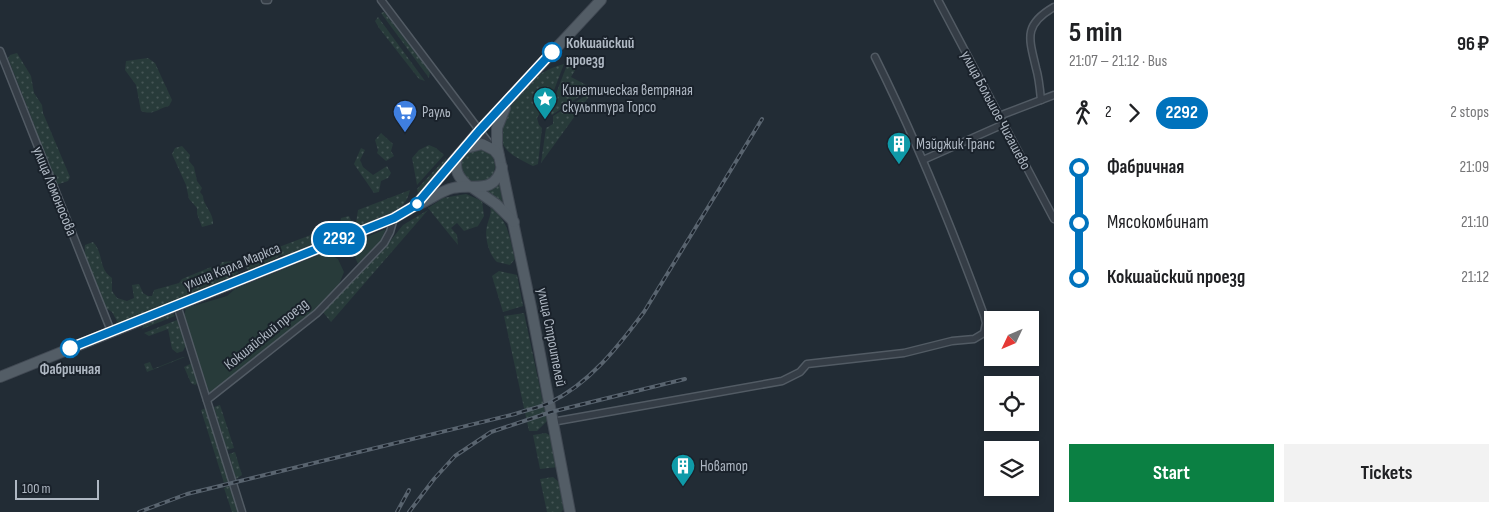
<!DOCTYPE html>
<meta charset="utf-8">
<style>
:root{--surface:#fff;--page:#f2f2f2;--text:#202124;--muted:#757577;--accent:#0b8043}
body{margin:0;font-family:"Sofia Sans Condensed",sans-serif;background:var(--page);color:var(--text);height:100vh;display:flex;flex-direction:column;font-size:19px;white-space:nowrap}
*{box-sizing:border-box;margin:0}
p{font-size:16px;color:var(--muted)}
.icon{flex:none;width:28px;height:28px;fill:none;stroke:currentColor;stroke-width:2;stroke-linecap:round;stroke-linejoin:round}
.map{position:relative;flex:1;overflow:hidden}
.side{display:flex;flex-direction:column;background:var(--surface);width:450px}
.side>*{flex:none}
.badge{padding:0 10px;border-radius:16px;font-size:18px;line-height:32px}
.needle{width:32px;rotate:226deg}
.tools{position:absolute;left:984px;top:311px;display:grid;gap:10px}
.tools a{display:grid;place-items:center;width:55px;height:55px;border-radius:0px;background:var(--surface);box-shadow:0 2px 8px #0003;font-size:25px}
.scale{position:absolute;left:15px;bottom:12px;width:84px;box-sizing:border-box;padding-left:5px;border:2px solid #afb8c3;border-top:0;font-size:14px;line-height:18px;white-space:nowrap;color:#afb8c3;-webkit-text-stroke:4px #1a222b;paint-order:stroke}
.map>.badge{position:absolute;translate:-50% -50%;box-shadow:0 0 0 2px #fff}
.legs{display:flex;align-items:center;gap:8px;height:55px;padding:0 15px;font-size:16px}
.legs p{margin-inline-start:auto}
.summary{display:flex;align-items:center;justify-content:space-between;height:85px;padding:0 15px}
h1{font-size:28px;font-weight:700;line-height:38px}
.primary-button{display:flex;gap:10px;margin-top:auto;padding:10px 15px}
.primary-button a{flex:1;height:58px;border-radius:0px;background:var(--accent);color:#fff;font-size:20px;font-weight:700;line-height:58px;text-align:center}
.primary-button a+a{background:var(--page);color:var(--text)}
ul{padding:0 15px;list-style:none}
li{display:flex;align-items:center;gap:18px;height:55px;font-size:19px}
li i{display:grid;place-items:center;width:8px;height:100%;margin:0 6px;background:currentColor}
li i::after{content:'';width:12px;height:12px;margin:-6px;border:4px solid;border-radius:50%;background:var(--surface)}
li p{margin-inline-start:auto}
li:first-child i{background:linear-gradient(#0000 50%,currentColor 0)}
li:last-child i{background:linear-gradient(currentColor 50%,#0000 0)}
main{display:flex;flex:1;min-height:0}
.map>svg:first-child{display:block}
.grass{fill:url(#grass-dots)}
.park{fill:#283b3a}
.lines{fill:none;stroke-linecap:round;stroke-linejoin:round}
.minor-casing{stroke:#525b64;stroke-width:9}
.primary-casing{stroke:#414953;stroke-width:12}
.minor{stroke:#353d46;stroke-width:6}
.primary{stroke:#535d66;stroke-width:10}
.rail-casing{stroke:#59646f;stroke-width:4}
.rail{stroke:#1a222b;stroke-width:2;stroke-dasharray:5.5;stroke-linecap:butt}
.line-1-casing{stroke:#fff;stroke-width:11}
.line-1{stroke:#0072bc;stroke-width:8}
.stop-1-dot{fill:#fff;stroke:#0072bc;stroke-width:2.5}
.labels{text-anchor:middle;stroke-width:4;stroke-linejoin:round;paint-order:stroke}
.stop-label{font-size:15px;font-weight:bold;fill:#afb8c3;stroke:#1a222b;text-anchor:start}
.poi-label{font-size:15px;fill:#afb8c3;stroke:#1a222b;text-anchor:start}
.street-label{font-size:15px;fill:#afb8c3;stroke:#1a222b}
</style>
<main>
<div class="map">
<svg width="1054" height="512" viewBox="0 0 1054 512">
<defs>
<pattern id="grass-dots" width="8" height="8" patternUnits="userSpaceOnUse" patternTransform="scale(1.25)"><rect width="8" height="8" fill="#283b3a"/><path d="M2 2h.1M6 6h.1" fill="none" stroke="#455555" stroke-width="1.8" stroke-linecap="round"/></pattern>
</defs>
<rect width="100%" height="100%" fill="#222c35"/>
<g class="grass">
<path d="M 384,12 L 430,72 L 429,78 L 381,13 Z"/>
<path d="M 378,17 L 425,81 L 419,79 L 379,28 L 375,21 Z"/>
<path d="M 17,53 L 31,76 L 34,93 L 42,105 L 43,113 L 70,177 L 68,181 L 56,185 C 53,178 34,127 34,124 L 8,58 L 10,55 Z"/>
<path d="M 148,58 L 155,63 L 172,100 L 169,106 C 158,108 154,116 141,111 L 136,85 L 125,70 L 126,61 Z"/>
<path d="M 564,64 L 546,111 L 540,113 L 537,118 L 539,125 L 542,128 L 538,164 L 533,166 C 525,162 509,155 504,146 C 490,125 525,83 542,73 C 549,69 556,66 564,64 Z"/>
<path d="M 573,64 L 577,67 L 571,77 L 592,88 L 552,115 L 549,112 L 567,65 Z"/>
<path d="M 593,91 L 541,163 L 546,128 L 553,124 L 553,116 Z"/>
<path d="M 381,133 L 393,144 L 391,151 L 394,156 L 386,161 L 377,153 L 378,150 L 375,140 Z"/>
<path d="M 429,145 L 436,148 L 444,155 L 417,185 L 412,158 L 419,150 Z"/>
<path d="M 182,146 L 190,155 L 189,161 L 194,167 L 197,181 L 202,188 L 200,192 L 203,196 C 203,205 214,213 213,224 L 202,227 L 197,214 L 197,208 L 189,199 L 186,185 L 172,154 L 175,148 Z"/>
<path d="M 361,148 L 365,150 L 360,160 L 363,167 L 373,175 L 387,166 L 391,173 L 388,178 L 381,181 L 379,192 L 374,193 L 354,164 Z"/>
<circle cx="478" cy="166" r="17"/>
<path d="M 446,158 L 446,163 L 418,193 L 417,189 Z"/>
<path d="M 499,182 L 503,204 L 486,191 Z"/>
<path d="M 410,190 C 405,214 381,219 361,228 L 356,223 L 358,210 Z"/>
<path d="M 466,194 L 482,201 L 484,216 L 478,226 L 464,231 L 457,223 L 451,228 L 457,235 L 458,245 L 428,208 L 443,198 Z"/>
<path d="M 490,206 C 509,222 509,236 515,259 L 510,265 L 497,262 C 489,255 484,236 487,226 C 489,218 492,214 490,206 Z"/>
<path d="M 428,210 L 331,322 L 322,311 L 387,245 L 403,225 Z"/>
<path d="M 349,216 L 354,227 C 347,233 336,233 331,240 L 287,256 L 280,255 C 272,263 260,263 253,270 L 248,270 L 245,266 L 255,256 L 340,224 L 341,218 Z"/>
<path d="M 93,242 C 104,253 98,269 112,278 L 112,291 L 117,298 L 127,301 L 134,298 L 132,285 L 139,284 L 143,293 L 148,296 L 152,296 L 154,290 L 179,283 L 182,279 L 211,267 L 214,269 L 218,268 L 222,262 L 236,261 L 238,273 C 230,280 219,283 210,287 L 115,326 L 117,321 L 112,312 L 104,307 C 103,286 82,266 85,245 Z"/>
<path d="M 499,271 L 517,275 L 523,306 L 503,312 L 492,276 Z"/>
<path d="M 172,313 L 175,316 L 142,329 L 144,324 Z"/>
<path d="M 524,313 L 547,421 L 537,431 L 529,431 L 504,316 Z"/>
<path d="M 177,320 L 186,345 L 183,351 L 177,353 L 172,349 L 168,329 L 149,336 L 144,333 Z"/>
<path d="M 183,357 L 185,357 L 147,372 L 144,364 L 150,362 L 153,369 Z"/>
<path d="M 192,363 L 199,382 L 195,385 L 191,383 L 184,367 Z"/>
<path d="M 220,405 L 234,448 L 227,450 L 214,407 Z"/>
<path d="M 206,408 L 229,481 L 224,483 L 201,410 Z"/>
<path d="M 546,433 L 552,437 L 558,467 L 540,469 L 533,435 Z"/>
<path d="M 235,452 L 242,475 L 236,479 L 229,454 Z"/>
<path d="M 553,477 L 559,482 L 564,509 L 561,512 L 547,512 L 540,479 Z"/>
<path d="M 229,485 L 238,512 L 232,512 L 224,488 Z"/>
</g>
<g class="park">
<path d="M 386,229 L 380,242 L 358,264 L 349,244 Z"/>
<path d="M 326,252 L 338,259 L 344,272 L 338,287 L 315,310 L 214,393 L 209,392 L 184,316 L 186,308 L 227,296 L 235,289 Z"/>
</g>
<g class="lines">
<defs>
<g id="minor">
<path d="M 265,0 L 268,0"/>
<path d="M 381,0 L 492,147"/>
<path d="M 938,0 L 1054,219"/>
<path d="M 0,51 L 111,331"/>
<path d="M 1041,100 C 1040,89 1039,78 1036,68 C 1029,38 1023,25 1054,7"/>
<path d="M 999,116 L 1054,95"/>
<path d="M 923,160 L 1004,124"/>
<path d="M 177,305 L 242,512"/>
<path d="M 207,400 L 317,313 L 384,243 L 390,232 L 394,218"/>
<path d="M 552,422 L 782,381 L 800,372 L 807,364 L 904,353 L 952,341 L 974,339 L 984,333 L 986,323 L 984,315 C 952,228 917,141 875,57"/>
</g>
<g id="primary">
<path d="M 505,108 L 497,128 L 497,146 L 531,307 L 570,512"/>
<path d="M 466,148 L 482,144 L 494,150 L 499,156"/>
<path d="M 457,157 C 454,170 458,177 468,186"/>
<path d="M 473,188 L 496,204 L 514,222"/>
<path d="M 417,205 C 430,200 440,191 453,188 C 473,183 494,196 502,167"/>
<path d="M 0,377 L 394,218 L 416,205 L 479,131 L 601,0"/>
</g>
</defs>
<use href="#minor" class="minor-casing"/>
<use href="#primary" class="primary-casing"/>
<use href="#minor" class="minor"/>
<use href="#primary" class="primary"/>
<defs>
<g id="rail">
<path d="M 139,512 L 187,494 L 515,414 C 526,410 538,408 549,403 C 589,384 618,347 644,312 L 762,119"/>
<path d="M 397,512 L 409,490"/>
<path d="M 409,512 L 434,479 L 455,456 L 491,432 L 551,412 L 685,379"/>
</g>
</defs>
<use href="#rail" class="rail-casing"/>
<use href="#rail" class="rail"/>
</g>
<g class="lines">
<defs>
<path id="line-1" d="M 70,348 L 394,218 L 416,205 L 479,131 L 552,52"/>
</defs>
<use href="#line-1" class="line-1-casing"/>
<use href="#line-1" class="line-1"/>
</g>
<defs>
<symbol id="sight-pin" viewBox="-11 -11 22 30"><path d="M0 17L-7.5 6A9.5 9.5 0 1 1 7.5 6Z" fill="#0f9aa8" stroke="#1a222b"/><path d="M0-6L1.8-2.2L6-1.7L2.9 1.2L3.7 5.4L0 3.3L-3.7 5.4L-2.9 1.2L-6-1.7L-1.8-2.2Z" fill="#fff"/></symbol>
<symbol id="supermarket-pin" viewBox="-11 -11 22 30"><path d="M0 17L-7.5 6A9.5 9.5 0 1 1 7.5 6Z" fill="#3f7fe0" stroke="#1a222b"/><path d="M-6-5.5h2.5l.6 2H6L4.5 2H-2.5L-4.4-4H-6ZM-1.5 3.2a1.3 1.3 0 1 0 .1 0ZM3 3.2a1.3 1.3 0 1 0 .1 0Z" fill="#fff"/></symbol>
<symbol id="building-pin" viewBox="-11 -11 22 30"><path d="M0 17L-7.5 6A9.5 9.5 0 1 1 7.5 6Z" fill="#0f9aa8" stroke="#1a222b"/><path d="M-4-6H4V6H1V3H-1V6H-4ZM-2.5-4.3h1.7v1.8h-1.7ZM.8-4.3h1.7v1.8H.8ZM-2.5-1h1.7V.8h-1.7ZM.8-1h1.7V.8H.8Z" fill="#fff"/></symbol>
</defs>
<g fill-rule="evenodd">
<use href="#sight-pin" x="531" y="85" width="28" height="38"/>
<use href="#supermarket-pin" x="391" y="98" width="28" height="38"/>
<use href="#building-pin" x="885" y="130" width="28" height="38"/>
<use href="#building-pin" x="669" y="452" width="28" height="38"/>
</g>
<g class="stop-1-dot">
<circle cx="552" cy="52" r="9"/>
<circle cx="417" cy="204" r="6"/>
<circle cx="70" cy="348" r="9"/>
</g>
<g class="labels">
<g class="stop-label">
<text x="566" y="48">Кокшайский<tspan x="566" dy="17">проезд</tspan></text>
<text x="70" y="374" text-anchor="middle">Фабричная</text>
</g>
<g class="poi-label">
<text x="562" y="95">Кинетическая ветряная<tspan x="562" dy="17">скульптура Торсо</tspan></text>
<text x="422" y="117">Рауль</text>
<text x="916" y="149">Мэйджик Транс</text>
<text x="700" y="471">Новатор</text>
</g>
<g class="street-label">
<text transform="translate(996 110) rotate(62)" y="5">улица Большое Чигашево</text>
<text transform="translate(55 191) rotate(68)" y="5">улица Ломоносова</text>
<text transform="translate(232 266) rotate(-22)" y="5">улица Карла Маркса</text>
<text transform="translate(266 334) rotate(-39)" y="5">Кокшайский проезд</text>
<text transform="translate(552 337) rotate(79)" y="5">улица Строителей</text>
</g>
</g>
</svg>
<div class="tools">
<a><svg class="needle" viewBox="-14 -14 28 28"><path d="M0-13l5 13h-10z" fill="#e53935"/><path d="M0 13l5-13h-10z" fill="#757577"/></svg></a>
<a><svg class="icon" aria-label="locate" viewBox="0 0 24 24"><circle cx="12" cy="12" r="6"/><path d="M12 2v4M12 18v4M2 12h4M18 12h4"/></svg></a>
<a><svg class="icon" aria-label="layers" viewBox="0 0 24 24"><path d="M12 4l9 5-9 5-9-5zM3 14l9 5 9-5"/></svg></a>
</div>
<div class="scale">100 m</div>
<b class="badge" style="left:339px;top:239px;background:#0072bc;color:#fff">2292</b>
</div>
<section class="side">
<div class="summary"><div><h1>5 min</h1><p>21:07 – 21:12 · Bus</p></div><b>96 ₽</b></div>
<div class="legs"><svg class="icon" aria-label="walk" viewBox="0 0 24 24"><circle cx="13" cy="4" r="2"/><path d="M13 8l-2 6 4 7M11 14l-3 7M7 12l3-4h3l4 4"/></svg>2<svg class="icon" aria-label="forward" viewBox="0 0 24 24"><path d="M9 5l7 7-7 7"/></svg><b class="badge" style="background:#0072bc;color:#fff">2292</b><p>2 stops</p></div>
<ul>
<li><i style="color:#0072bc"></i><b>Фабричная</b><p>21:09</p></li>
<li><i style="color:#0072bc"></i><span>Мясокомбинат</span><p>21:10</p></li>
<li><i style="color:#0072bc"></i><b>Кокшайский проезд</b><p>21:12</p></li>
</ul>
<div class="primary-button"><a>Start</a><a>Tickets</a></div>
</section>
</main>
